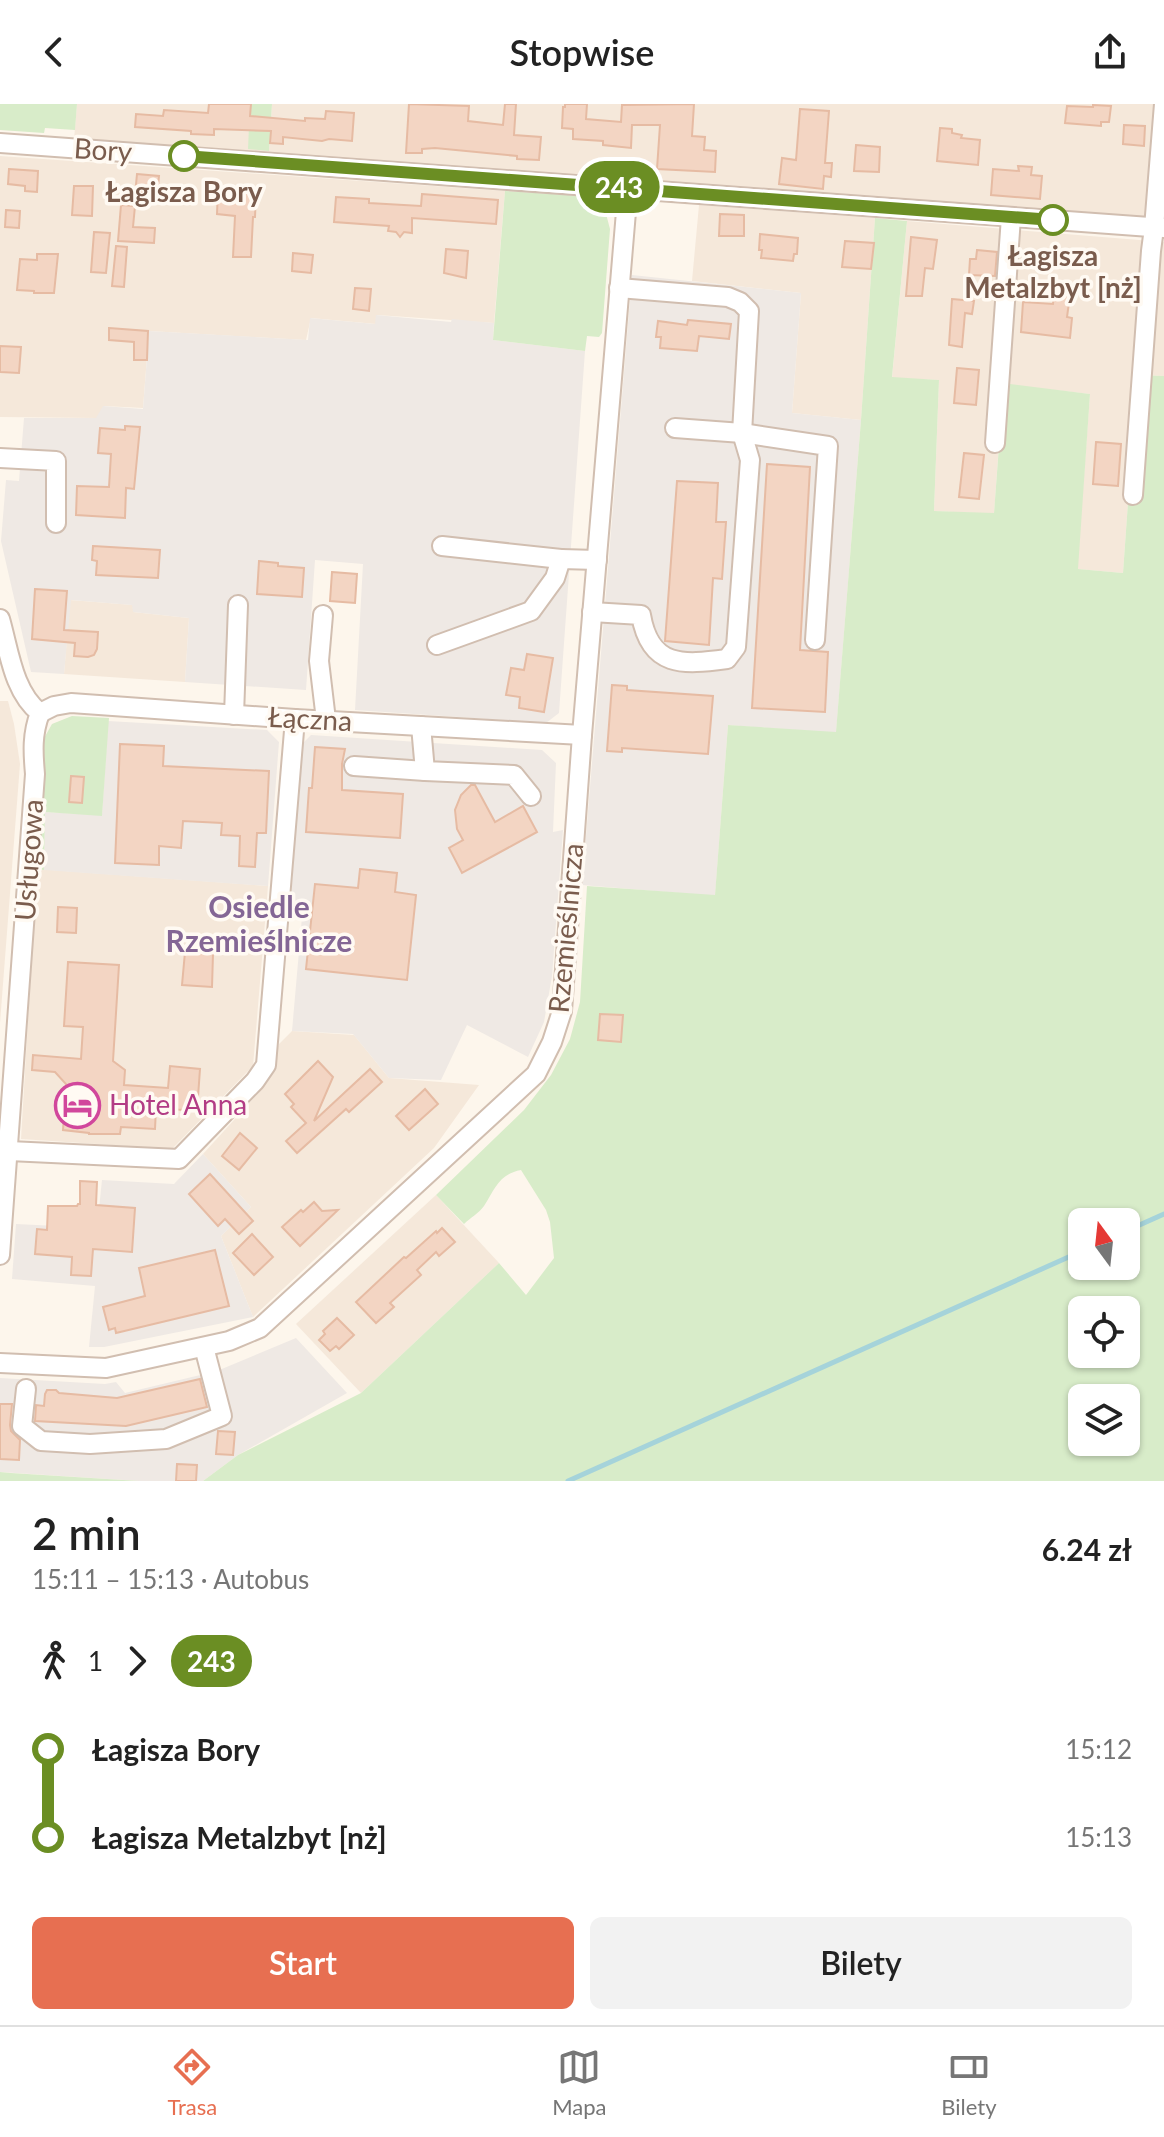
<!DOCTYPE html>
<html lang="pl">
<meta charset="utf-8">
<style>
:root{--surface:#fff;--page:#f2f2f2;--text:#222;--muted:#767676;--line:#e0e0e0;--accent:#e76f51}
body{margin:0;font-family:Lato,sans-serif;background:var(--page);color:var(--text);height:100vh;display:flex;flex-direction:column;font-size:30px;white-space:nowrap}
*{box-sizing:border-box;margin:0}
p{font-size:26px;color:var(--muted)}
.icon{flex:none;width:44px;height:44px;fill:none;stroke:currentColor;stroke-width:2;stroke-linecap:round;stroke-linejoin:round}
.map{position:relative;height:1377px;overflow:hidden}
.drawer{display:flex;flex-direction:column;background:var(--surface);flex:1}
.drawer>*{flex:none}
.badge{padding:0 16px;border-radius:26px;font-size:28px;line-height:52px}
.needle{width:52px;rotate:345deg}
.controls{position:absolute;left:1068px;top:1104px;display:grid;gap:16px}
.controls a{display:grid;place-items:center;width:72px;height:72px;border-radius:12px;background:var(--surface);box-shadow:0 2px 6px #0004;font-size:40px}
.map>.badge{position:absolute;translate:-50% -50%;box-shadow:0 0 0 4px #fff}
.legs{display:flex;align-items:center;gap:12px;height:88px;padding:0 32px;font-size:26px}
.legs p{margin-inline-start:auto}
.headline{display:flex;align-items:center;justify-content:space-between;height:136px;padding:0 32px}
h1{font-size:44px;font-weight:600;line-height:60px}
.action{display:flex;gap:16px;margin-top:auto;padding:16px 32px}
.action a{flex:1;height:92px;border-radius:12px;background:var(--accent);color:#fff;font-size:32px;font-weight:600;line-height:92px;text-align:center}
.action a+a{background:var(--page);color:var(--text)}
ul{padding:0 32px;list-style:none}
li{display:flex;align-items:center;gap:28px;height:88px;font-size:30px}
li i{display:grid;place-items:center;width:12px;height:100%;margin:0 10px;background:currentColor}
li i::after{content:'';width:20px;height:20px;margin:-10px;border:6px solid;border-radius:50%;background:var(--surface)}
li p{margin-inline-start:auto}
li:first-child i{background:linear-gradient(#0000 50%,currentColor 0)}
li:last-child i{background:linear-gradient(currentColor 50%,#0000 0)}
header{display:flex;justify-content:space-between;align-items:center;height:104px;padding:0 32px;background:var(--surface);font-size:36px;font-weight:600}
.dock{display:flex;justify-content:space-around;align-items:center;height:112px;border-top:2px solid var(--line);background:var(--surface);font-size:22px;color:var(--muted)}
.dock a{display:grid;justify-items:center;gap:4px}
.dock .on{color:var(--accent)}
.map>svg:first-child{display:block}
.residential{fill:#f5e8da}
.industrial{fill:#efe9e4}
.green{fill:#d8ecc9;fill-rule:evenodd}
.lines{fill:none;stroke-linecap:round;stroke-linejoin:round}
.stream{stroke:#a5d3da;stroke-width:5}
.building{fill:#f3d5c3;stroke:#e6bba3;stroke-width:2}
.minor-casing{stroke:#d1beb0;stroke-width:22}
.minor{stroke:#fff;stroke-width:18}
.line-1-casing{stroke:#fff;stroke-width:18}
.line-1{stroke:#6b8e23;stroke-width:12}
.stop-1-dot{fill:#fff;stroke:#6b8e23;stroke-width:4}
.labels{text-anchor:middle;stroke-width:7;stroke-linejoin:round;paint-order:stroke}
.street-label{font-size:28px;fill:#7a5c4d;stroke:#fffaf3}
.stop-label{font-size:28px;font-weight:bold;fill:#7a5c4d;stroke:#fffaf3}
.hotel-label{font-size:28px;fill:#b23c85;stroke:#fffaf3;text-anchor:start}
.neighbourhood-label{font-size:30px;font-weight:bold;fill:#846695;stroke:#fffaf3}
</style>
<header><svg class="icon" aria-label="back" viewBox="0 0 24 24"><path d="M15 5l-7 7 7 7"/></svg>Stopwise<svg class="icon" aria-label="share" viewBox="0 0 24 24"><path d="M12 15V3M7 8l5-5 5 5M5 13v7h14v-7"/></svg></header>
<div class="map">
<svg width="1164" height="1377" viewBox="0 0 1164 1377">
<rect width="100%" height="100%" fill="#fdf6ec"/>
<g class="residential">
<path d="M 77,0 L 250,0 L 269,47 L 272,0 L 1164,0 L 1164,114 L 74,36 Z"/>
<path d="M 0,52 L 505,87 L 494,219 L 377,211 L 376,220 L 311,214 L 306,236 L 149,227 L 143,304 L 104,302 L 97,314 L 0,313 Z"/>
<path d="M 699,101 L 875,114 L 861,316 L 792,309 L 801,189 L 692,177 Z"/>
<path d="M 907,117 L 1164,138 L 1164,272 L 1137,271 L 1123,469 L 1077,465 L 1090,290 L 1010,281 L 1012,156 L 994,410 L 934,407 L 939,276 L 892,274 Z"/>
<path d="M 70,496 L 133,501 L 133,508 L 189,514 L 185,578 L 64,570 Z"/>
<path d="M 0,597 L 8,597 L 14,620 L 20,660 L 0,919 Z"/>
<path d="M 37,765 L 268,782 L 253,962 L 172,1045 L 21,1035 Z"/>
<path d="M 292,927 L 354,931 L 389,974 L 479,981 L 434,1044 L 253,1213 L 221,1132 L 251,1103 L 203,1050 L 263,984 L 279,940 Z"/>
<path d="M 436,1091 L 499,1159 L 361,1289 L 296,1220 Z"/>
</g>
<g class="industrial">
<path d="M 632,171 L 801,189 L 792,309 L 861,316 L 836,629 L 728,621 L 715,792 L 582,781 Z"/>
<path d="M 376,211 L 451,218 L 452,215 L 494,219 L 493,236 L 585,247 L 559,609 L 546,619 L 355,606 L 363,460 L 315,456 L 306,586 L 185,578 L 189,514 L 133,508 L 132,501 L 71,496 L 64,570 L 31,568 L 1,437 L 6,376 L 19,377 L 24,314 L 96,314 L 103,302 L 143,305 L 149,227 L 308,236 L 310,214 L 375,220 Z"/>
<path d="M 108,617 L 267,626 L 279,638 L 268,782 L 44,766 L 45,708 L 102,711 Z"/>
<path d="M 311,631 L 542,646 L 556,659 L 553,728 L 563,726 L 552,872 L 544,918 L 528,953 L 467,921 L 441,976 L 389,974 L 353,930 L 292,927 L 302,813 L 290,808 L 302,640 Z"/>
<path d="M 203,1050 L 251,1103 L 221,1132 L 253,1213 L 104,1243 L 89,1243 L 95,1182 L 12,1175 L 16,1120 L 97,1124 L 102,1076 L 174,1080 Z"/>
<path d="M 296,1234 L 347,1289 L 238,1351 L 203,1377 L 139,1377 L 0,1368 L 0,1274 L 105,1280 L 116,1278 L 125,1289 L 217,1267 Z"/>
</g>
<g class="green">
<path d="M 0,0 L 77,0 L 75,26 L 45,24 L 44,29 L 0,26 Z"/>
<path d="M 250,0 L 272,0 L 269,47 L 248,45 Z"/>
<path d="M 505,87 L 584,92 L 605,106 L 610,125 L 602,229 L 599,233 L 587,232 L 585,247 L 493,236 Z"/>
<path d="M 875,114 L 907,117 L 892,273 L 939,276 L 934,407 L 994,409 L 1015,126 L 1010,280 L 1090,290 L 1078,465 L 1123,469 L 1137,271 L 1164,272 L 1164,1377 L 203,1377 L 238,1351 L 361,1289 L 499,1159 L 526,1191 L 554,1154 L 550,1118 L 546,1106 L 521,1066 C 499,1070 495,1085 484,1102 C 479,1109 470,1114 464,1120 L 436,1091 L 524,1006 L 551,971 L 570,935 L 580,898 L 587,782 L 715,791 L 728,621 L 836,628 L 861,316 ZM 1082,1118 L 1126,1118 L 1126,1162 L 1082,1162 ZM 1082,1206 L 1126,1206 L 1126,1250 L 1082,1250 ZM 1082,1294 L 1126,1294 L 1126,1338 L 1082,1338 Z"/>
<path d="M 72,612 L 109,614 L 102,712 L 45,708 L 44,766 L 37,765 L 44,671 L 43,636 L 52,620 Z"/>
<path d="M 0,1368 L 11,1369 L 139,1377 L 0,1377 Z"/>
</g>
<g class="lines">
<g class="stream">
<path d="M 1126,1127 L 1164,1110"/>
<path d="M 568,1377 L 1082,1147"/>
</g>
</g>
<g class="building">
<path d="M 209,0 L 251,0 L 250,12 L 305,17 L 305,14 L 325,15 L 326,7 L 354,9 L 352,37 L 329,35 L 322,37 L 283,33 L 283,40 L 270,39 L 271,27 L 214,25 L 214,31 L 191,30 L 191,27 L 135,23 L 136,10 L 163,12 L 164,6 L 208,9 Z"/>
<path d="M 409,0 L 469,2 L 468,17 L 503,21 L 505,0 L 516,0 L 514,31 L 541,33 L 539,56 L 517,55 L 517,52 L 435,44 L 422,45 L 422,49 L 406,49 Z"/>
<path d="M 565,0 L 587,0 L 586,15 L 621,18 L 622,1 L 694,0 L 692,32 L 705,33 L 704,46 L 716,47 L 715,68 L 657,65 L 660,21 L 632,21 L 631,44 L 603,41 L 603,37 L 573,35 L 573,25 L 562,24 L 563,3 L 565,3 Z"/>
<path d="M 1093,1 L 1111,2 L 1109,18 L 1101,18 L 1101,22 L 1065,19 L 1067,2 L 1093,3 Z"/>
<path d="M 800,5 L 829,7 L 825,59 L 832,59 L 831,73 L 824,72 L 823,85 L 779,80 L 782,54 L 796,56 Z"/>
<path d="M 1124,21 L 1145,22 L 1144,42 L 1123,40 Z"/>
<path d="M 940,24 L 952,25 L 952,29 L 962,31 L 961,34 L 980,36 L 978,61 L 937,57 Z"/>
<path d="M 856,41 L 880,43 L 879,68 L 854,67 Z"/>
<path d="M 1018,62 L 1032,63 L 1031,71 L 1042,72 L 1040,95 L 991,91 L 993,65 L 1019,67 Z"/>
<path d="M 9,65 L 38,67 L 37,88 L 25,87 L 25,82 L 8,80 Z"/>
<path d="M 137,70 L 159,72 L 157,93 L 135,91 Z"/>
<path d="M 74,82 L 93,82 L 92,112 L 72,111 Z"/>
<path d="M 218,85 L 256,88 L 255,113 L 253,113 L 251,153 L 233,153 L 235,112 L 217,110 Z"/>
<path d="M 422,90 L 498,96 L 496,120 L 412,114 L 412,129 L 404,128 L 400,133 L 396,128 L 388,127 L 389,122 L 334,118 L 336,93 L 369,95 L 369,99 L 421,102 Z"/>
<path d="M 121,101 L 135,102 L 133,123 L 155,124 L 154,139 L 118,137 Z"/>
<path d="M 6,106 L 20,107 L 19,124 L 5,123 Z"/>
<path d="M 720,110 L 744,111 L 744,132 L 719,132 Z"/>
<path d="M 94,128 L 110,129 L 106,169 L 91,168 Z"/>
<path d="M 760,130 L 798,134 L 797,150 L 794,150 L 793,157 L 761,154 L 762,146 L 759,146 Z"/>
<path d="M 911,133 L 937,136 L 933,165 L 925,164 L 922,192 L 906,192 Z"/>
<path d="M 845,137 L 874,139 L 871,165 L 842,163 Z"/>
<path d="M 116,142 L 127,143 L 124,183 L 112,182 Z"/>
<path d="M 446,145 L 468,147 L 466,174 L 444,169 Z"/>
<path d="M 977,146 L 997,148 L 995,172 L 969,171 L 970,155 L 976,155 Z"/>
<path d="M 293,149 L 313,151 L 311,169 L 292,167 Z"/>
<path d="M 37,150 L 58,150 L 54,189 L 34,189 L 34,187 L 17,186 L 20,155 L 37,156 Z"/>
<path d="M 1055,183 L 1071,184 L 1067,213 L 1072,214 L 1070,234 L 1021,228 L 1023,198 L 1053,200 Z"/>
<path d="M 355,184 L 371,185 L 369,207 L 353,205 Z"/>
<path d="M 952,195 L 974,197 L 972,210 L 965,209 L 962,243 L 949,241 Z"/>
<path d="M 688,216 L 731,220 L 729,235 L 699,232 L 697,247 L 660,244 L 661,233 L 656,233 L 658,217 L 687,221 Z"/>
<path d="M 109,224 L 148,227 L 147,256 L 134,256 L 134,238 L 109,236 Z"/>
<path d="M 0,242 L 21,243 L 19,269 L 0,268 Z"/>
<path d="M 957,264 L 979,266 L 976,301 L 954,299 Z"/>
<path d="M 125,322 L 140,323 L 134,385 L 126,384 L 125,414 L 76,411 L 77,382 L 109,383 L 111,350 L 98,349 L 100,324 L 125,326 Z"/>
<path d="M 1096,338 L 1121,340 L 1118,382 L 1093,380 Z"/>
<path d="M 964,349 L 984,351 L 979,395 L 959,393 Z"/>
<path d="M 767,360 L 810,363 L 800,546 L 828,548 L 825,608 L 752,604 Z"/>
<path d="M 677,377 L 718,379 L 716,418 L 726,418 L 722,475 L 713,474 L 709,541 L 665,537 Z"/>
<path d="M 93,442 L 160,446 L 158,474 L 96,471 L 97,457 L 92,456 Z"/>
<path d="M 259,457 L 278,459 L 278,462 L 304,464 L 302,493 L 257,490 Z"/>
<path d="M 332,468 L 357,470 L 355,499 L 330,497 Z"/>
<path d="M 35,485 L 67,487 L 64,526 L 98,528 L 97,545 L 94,551 L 88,553 L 74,552 L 75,539 L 32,535 Z"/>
<path d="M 527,550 L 553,554 L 544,608 L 519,604 L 520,593 L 506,591 L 511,564 L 524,566 Z"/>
<path d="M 612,581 L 627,582 L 627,586 L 713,592 L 708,650 L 622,644 L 622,648 L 607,647 Z"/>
<path d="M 120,640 L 164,642 L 163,662 L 269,667 L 266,729 L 257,729 L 255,763 L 239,762 L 240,732 L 221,731 L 222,719 L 183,717 L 181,744 L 159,742 L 159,761 L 115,759 Z"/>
<path d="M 315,643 L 345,645 L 342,660 L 342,686 L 403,690 L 400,734 L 306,728 L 309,684 L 312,684 Z"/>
<path d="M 71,672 L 84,673 L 82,699 L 69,698 Z"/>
<path d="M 471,681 L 475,681 L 495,718 L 523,702 L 537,728 L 462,769 L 449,744 L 463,736 L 457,725 L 455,706 L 461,691 Z"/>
<path d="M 360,765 L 397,769 L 395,788 L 416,791 L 407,876 L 306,865 L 315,780 L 358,784 Z"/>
<path d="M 58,803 L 77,804 L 76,829 L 57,828 Z"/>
<path d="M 185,848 L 213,850 L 212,883 L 182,881 Z"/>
<path d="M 68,858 L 119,861 L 113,957 L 125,966 L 124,981 L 168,984 L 170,962 L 200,965 L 197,1007 L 156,1004 L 155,1025 L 121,1023 L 120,1030 L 89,1030 L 89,1029 L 63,1026 L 66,980 L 55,968 L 32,966 L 33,951 L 81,955 L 83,923 L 64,922 Z"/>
<path d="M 600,910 L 623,911 L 621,938 L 598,936 Z"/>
<path d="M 318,957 L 333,973 L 314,1017 L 370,965 L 382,978 L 349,1008 L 346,1005 L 297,1049 L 286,1037 L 306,1019 L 291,1003 L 294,1000 L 285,990 Z"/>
<path d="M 425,985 L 438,1000 L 409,1026 L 396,1012 Z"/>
<path d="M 240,1029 L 257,1044 L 239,1066 L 222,1052 Z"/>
<path d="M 210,1070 L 253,1117 L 239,1130 L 225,1115 L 218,1122 L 189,1090 Z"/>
<path d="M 80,1077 L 97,1078 L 96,1101 L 135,1104 L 132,1148 L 93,1145 L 91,1172 L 71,1171 L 72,1153 L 35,1150 L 37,1125 L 47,1126 L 48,1102 L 77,1102 L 78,1100 L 80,1100 Z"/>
<path d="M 314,1098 L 322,1107 L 338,1106 L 300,1142 L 282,1123 L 301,1106 L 303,1108 Z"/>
<path d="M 442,1124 L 455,1138 L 439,1152 L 436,1148 L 417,1166 L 421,1171 L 390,1199 L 394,1203 L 376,1219 L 356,1198 L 404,1153 L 406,1154 L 436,1127 L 437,1129 Z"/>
<path d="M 252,1130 L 273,1153 L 254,1171 L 233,1149 Z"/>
<path d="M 215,1146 L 229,1202 L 116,1229 L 115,1224 L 109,1226 L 103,1203 L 145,1192 L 139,1164 Z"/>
<path d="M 337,1214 L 354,1231 L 339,1245 L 336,1242 L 330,1247 L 319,1236 L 325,1230 L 323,1227 Z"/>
<path d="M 200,1275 L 207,1303 L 126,1322 L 35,1317 L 36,1301 L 44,1302 L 45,1290 L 47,1286 L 56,1286 L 59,1289 L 117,1294 Z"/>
<path d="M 0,1300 L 12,1300 L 10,1321 L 11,1327 L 20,1336 L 19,1356 L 0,1355 Z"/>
<path d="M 218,1327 L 235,1328 L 233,1351 L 216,1350 Z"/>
<path d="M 177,1360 L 197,1361 L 196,1377 L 176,1377 Z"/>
</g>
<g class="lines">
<defs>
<g id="minor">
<path d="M 0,39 L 1164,124"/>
<path d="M 675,324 L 742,329 L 828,342 L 815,536"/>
<path d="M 995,339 L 1011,113"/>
<path d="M 0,354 L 56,357 L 56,419"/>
<path d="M 1133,391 L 1151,147 L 1154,124 L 1164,0"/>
<path d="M 442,442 L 561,455"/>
<path d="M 592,508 L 641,511 C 650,564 683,561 727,555 L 736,543 L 750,356 L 742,329 L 749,207 L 740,198 L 728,193 L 619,184"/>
<path d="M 323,511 L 319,557 L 326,616"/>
<path d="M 0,515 C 9,546 13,588 40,609 C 32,630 33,648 35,670 L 0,1151"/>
<path d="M 437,541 L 531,507 L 555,474 L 561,455 L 597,456"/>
<path d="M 40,609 L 54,602 L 71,599 L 295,615 L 582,631"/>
<path d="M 234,611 L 238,501"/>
<path d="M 421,622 L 425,667 L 514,671 L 531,692"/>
<path d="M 354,662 L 425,667"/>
<path d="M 9,1047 L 179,1055 L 255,977 L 266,961 L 295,615"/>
<path d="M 0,1259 L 106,1264 L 229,1237 L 260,1224 L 536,970 L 552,938 L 562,907 L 582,631 L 628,84"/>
<path d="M 26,1285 L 22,1322 L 41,1337 L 90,1340 L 166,1335 L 222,1312 L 204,1243"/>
</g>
</defs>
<use href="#minor" class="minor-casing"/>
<use href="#minor" class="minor"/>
</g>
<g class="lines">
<defs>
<path id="line-1" d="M 184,52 L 1053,116"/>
</defs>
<use href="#line-1" class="line-1-casing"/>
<use href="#line-1" class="line-1"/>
</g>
<defs>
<symbol id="hotel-ring" viewBox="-11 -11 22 22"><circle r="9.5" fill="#fffaf3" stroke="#d1479c" stroke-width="1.5"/><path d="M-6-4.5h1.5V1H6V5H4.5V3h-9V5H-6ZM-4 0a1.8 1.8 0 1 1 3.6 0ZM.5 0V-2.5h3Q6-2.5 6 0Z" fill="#d1479c"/></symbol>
</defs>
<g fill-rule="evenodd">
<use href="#hotel-ring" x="52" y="976" width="51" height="51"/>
</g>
<g class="stop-1-dot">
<circle cx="184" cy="52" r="14"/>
<circle cx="1053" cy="116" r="14"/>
</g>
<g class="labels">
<g class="street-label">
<text transform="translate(103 46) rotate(4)" y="10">Bory</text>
<text transform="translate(310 615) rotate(3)" y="10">Łączna</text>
<text transform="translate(29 756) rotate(-86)" y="10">Usługowa</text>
<text transform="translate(566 824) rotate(-85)" y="10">Rzemieślnicza</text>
</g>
<g class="stop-label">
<text x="184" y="98">Łagisza Bory</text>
<text x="1053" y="162">Łagisza<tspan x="1053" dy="32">Metalzbyt [nż]</tspan></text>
</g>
<g class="hotel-label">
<text x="109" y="1011">Hotel Anna</text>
</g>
<g class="neighbourhood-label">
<text x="259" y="814">Osiedle<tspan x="259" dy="34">Rzemieślnicze</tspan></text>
</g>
</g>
</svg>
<div class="controls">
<a><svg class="needle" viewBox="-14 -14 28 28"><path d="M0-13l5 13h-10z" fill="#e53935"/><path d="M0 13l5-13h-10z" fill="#767676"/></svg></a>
<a><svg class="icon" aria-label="locate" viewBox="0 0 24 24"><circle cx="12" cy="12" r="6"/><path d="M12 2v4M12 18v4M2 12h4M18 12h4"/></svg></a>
<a><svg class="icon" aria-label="layers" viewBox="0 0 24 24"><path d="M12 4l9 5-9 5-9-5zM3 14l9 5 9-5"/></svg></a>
</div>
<b class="badge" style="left:619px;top:83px;background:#6b8e23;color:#fff">243</b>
</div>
<section class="drawer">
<div class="headline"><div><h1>2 min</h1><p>15:11 – 15:13 · Autobus</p></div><b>6.24 zł</b></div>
<div class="legs"><svg class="icon" aria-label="walk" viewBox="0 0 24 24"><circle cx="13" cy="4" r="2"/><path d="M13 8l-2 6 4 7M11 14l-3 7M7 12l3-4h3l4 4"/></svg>1<svg class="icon" aria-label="forward" viewBox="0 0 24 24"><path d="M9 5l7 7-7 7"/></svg><b class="badge" style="background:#6b8e23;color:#fff">243</b></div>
<ul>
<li><i style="color:#6b8e23"></i><b>Łagisza Bory</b><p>15:12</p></li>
<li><i style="color:#6b8e23"></i><b>Łagisza Metalzbyt [nż]</b><p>15:13</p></li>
</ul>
<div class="action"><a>Start</a><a>Bilety</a></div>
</section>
<nav class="dock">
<a class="on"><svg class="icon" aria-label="directions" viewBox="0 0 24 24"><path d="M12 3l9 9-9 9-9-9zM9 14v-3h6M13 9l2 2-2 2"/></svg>Trasa</a>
<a><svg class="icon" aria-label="map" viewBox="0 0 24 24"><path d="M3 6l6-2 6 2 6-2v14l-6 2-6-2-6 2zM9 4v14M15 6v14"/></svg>Mapa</a>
<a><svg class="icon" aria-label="tickets" viewBox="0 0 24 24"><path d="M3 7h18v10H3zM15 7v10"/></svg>Bilety</a>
</nav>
